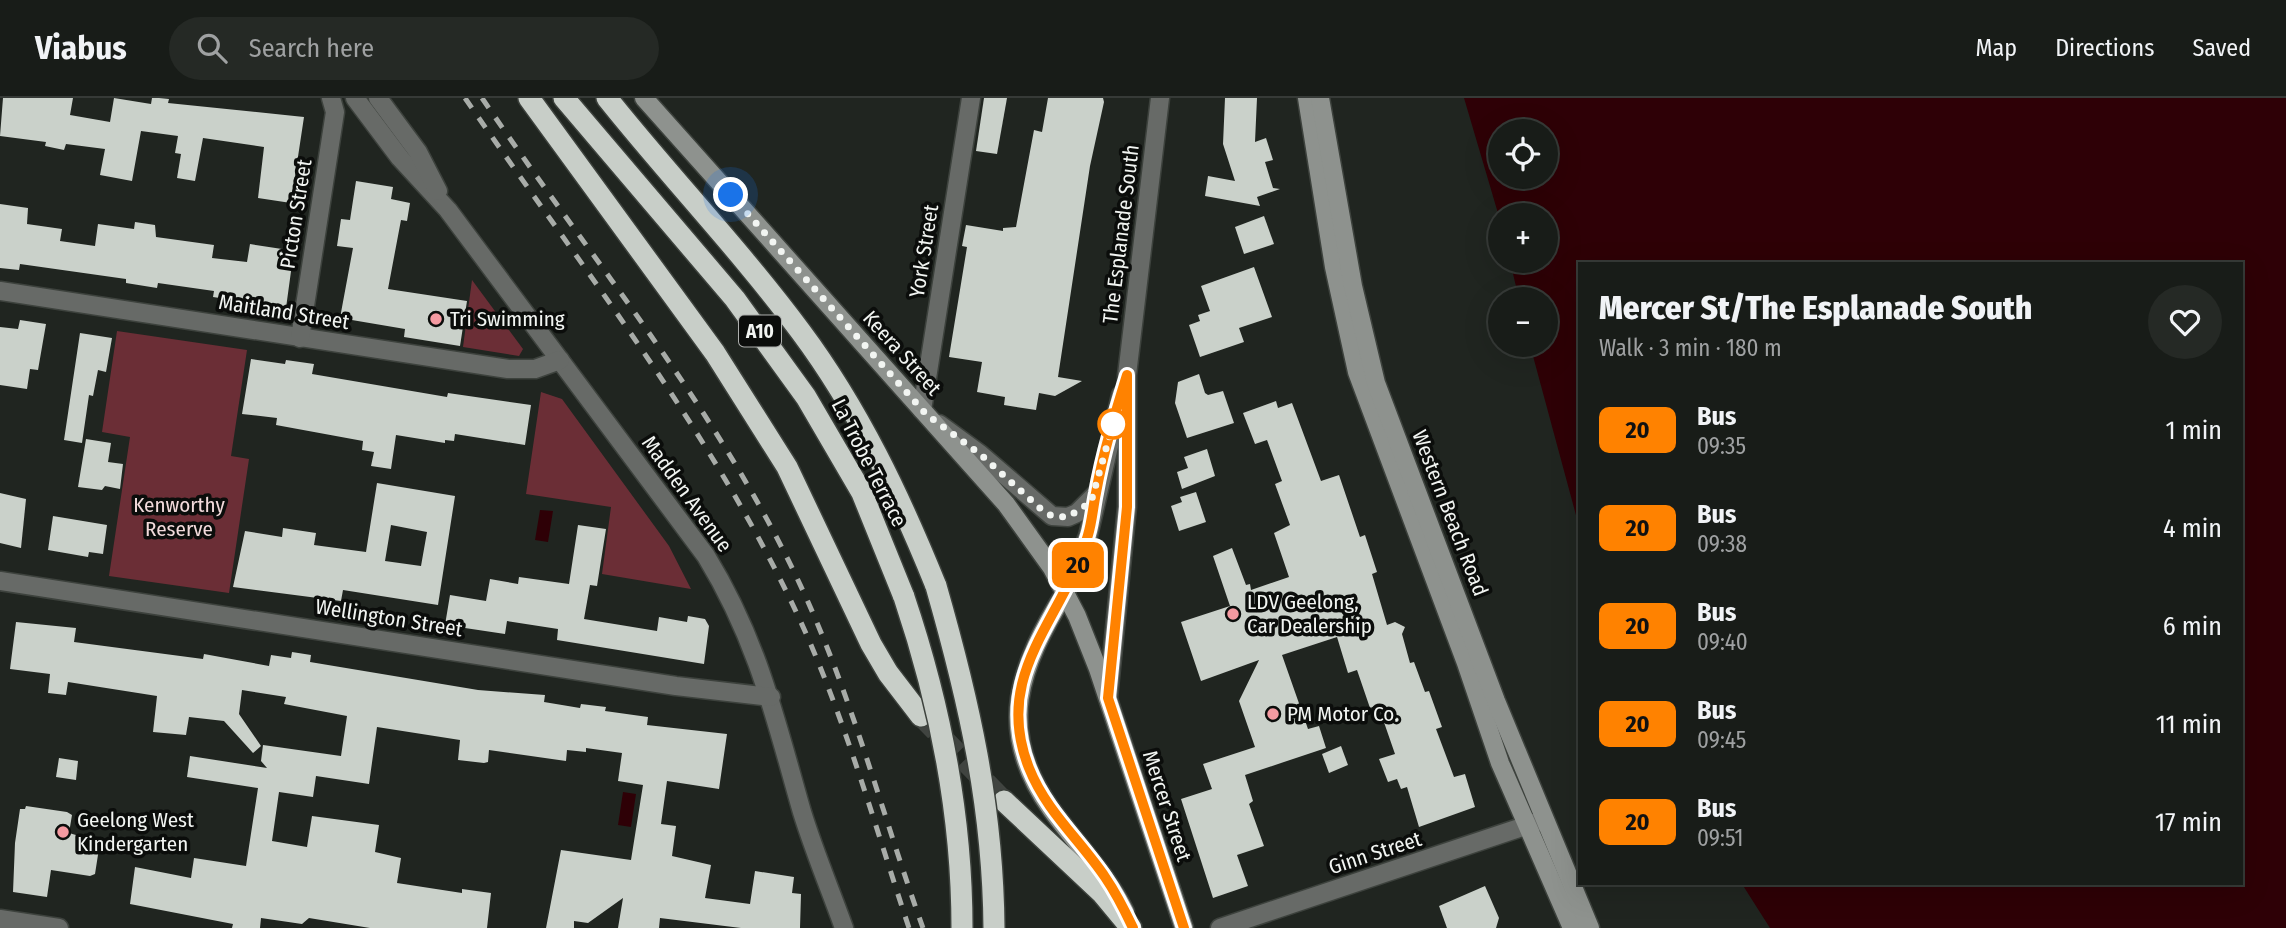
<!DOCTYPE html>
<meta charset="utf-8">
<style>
:root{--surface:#181c18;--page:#252925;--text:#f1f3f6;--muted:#9fa1a2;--line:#363a37}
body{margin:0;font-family:"Fira Sans Condensed",sans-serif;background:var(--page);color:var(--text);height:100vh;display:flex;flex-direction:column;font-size:26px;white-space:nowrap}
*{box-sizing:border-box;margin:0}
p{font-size:23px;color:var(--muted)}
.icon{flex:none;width:38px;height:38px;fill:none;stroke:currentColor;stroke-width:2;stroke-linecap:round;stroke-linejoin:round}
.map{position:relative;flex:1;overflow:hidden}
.side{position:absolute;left:1578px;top:164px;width:665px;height:623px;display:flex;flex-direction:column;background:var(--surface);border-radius:0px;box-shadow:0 7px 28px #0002,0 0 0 2px var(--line)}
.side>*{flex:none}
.badge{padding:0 14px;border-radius:10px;font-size:24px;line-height:46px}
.buttons{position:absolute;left:1488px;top:21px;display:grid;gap:14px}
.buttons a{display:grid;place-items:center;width:70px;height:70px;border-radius:50%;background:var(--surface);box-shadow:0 7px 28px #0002,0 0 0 2px var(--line);font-size:35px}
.you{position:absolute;width:35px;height:35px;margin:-18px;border:5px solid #fff;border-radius:50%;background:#1a73e8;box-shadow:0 0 0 10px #1a73e833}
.map>.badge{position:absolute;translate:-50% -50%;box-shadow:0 0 0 4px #fff}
.round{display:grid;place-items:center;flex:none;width:74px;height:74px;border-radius:37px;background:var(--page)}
.head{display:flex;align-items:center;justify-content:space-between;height:119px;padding:0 21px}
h1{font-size:33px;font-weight:800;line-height:52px}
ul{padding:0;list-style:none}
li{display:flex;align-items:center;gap:21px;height:98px;padding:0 21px}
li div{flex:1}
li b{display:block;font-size:26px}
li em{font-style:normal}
li .badge{min-width:77px;font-weight:700;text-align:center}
header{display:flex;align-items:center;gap:42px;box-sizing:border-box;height:98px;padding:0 35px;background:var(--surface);border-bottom:2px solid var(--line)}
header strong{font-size:33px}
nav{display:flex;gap:38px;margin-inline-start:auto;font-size:24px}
.search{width:490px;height:63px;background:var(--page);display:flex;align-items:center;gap:18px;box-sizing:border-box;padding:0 24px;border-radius:38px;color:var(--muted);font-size:26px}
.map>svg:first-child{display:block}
.green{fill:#6b2e36}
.water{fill:#2e0006;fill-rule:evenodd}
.building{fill:#cad1ca;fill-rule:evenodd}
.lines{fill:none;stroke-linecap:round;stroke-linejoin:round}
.highway-tunnel{stroke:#404440;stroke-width:21;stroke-dasharray:21 10;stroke-linecap:butt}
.street-casing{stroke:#3d423d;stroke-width:21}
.secondary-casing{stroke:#3d423d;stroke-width:21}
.highway-casing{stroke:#3d423d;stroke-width:24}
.street{stroke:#676a67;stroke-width:18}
.secondary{stroke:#8e928e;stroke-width:18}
.highway{stroke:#c8cec8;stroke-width:21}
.rail{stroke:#a8aca8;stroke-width:5;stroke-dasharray:12 12;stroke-linecap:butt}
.highway-bridge-casing{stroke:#3d423d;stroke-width:24;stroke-linecap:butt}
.highway-bridge{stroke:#c8cec8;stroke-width:21}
.line-casing{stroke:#fff;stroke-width:16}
.line{stroke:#ff8200;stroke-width:10}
.walk{stroke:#f2f5f2;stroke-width:7;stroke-dasharray:0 12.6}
.poi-dot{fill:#f49aa1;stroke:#0b0d0b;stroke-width:2.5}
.stop-dot{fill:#fff;stroke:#ff8200;stroke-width:3.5}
.labels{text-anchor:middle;stroke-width:7;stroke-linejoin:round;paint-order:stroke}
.shield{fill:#0b0d0b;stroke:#adafad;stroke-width:2}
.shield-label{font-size:19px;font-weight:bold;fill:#f2f5f2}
.street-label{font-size:21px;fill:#f2f5f2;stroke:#0b0d0b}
.poi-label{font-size:21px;fill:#f2f5f2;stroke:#0b0d0b;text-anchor:start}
.park-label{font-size:21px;fill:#f2dadb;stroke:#0b0d0b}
</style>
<header>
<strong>Viabus</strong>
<div class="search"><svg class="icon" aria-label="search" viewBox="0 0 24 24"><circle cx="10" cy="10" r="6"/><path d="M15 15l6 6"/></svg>Search here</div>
<nav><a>Map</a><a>Directions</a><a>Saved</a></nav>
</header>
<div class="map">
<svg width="2286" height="830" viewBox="0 0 2286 830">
<rect width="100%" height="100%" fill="#202520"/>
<g class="green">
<path d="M 472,182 L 523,251 L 519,258 L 463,249 Z"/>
<path d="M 117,233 L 247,252 L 231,358 L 249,361 L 229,495 L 109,478 L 130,339 L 102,334 Z"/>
<path d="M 541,294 L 562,301 L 669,448 L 691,491 L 602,476 L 611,409 L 526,396 Z"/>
</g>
<g class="water">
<path d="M 1464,0 L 2286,0 L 2286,830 L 1770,830 L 1742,786 L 2242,786 L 2242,166 L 1580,166 L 1580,432 L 1530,247 L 1545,247 L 1545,201 L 1519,201 L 1510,163 L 1545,163 L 1545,117 L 1500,117 L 1500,122 ZM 1545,33 L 1545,79 L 1500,79 L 1500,33 Z"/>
<path d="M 540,412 L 553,413 L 548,444 L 535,442 Z"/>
<path d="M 623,694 L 636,696 L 631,729 L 618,727 Z"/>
</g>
<g class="building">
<path d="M 3,0 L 73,0 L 70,17 L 110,24 L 114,0 L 151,6 L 152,0 L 159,0 L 169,1 L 168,5 L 304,19 L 291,105 L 258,100 L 264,49 L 203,40 L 195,83 L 177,80 L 181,56 L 175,55 L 178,38 L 141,33 L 132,83 L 100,77 L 105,51 L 66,46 L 64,52 L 45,48 L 46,44 L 0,38 Z"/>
<path d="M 984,0 L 1007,0 L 997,56 L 976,53 Z"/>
<path d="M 1048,0 L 1103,0 L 1104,4 L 1090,68 L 1058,279 L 1082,283 L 1055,298 L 1039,295 L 1036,312 L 1004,307 L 1005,299 L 977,294 L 982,264 L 949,259 L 967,149 L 962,148 L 966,127 L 1003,133 L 1003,130 L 1016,129 L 1034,32 L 1042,34 Z"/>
<path d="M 1225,0 L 1257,0 L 1255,44 L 1266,40 L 1273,62 L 1265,64 L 1273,90 L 1280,91 L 1257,99 L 1260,108 L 1205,98 L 1208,78 L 1235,83 L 1223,46 Z"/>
<path d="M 356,83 L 393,89 L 391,101 L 410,105 L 407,123 L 401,122 L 388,191 L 467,203 L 460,248 L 404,239 L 405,231 L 340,220 L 353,150 L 337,148 L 341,121 L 350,122 Z"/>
<path d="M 0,106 L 28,110 L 27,126 L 62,131 L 60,143 L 95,148 L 98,126 L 134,131 L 135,124 L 155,127 L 156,139 L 214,147 L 212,160 L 247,164 L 250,146 L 282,151 L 280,164 L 292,166 L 286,210 L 213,199 L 214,193 L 158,185 L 157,190 L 126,185 L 126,181 L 20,166 L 19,172 L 0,170 Z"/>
<path d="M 1264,118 L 1274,146 L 1244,156 L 1235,129 Z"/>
<path d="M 1254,169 L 1272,219 L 1239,230 L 1244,244 L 1200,259 L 1189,227 L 1200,223 L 1198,217 L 1210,213 L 1201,188 Z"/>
<path d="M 20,222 L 46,226 L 38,272 L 30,271 L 27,291 L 0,287 L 0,229 L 18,231 Z"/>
<path d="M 80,235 L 112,240 L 106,274 L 98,272 L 93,298 L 89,297 L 82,345 L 64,342 Z"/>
<path d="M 251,261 L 285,266 L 286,262 L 314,266 L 312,276 L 447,299 L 448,295 L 531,307 L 525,347 L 455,336 L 454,343 L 445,342 L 445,345 L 396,337 L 391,371 L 371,368 L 374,354 L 362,352 L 363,343 L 276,327 L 277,320 L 242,316 Z"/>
<path d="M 1199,276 L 1205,295 L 1208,297 L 1223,293 L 1234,325 L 1187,340 L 1175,305 L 1178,284 Z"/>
<path d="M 1276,303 L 1278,310 L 1292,305 L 1321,383 L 1339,377 L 1360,439 L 1365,437 L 1377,474 L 1372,476 L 1387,527 L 1395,524 L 1405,529 L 1402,536 L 1410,565 L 1414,564 L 1425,594 L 1429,593 L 1442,629 L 1436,631 L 1454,679 L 1465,676 L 1475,709 L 1419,729 L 1407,689 L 1401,691 L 1397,681 L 1388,684 L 1379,661 L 1395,656 L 1378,607 L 1370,610 L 1357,572 L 1348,575 L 1337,539 L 1282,557 L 1308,631 L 1319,628 L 1326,650 L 1245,677 L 1253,703 L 1249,706 L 1264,748 L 1237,757 L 1248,788 L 1213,800 L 1181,701 L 1212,691 L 1203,666 L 1255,649 L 1239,603 L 1259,562 L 1201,583 L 1181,524 L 1230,508 L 1213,458 L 1232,450 L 1246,487 L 1250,486 L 1251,492 L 1289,479 L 1274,435 L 1290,427 L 1275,386 L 1282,383 L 1267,342 L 1255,346 L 1243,315 Z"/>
<path d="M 86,341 L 111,345 L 108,364 L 123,366 L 120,391 L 105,388 L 102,392 L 78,389 Z"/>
<path d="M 1207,351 L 1215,378 L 1182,391 L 1177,374 L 1188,370 L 1184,359 Z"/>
<path d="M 377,385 L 455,398 L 438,507 L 343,492 L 341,503 L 233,489 L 245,433 L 282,439 L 283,430 L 316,435 L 314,447 L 366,454 ZM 391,427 L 427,434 L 421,468 L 385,463 Z"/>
<path d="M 1196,394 L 1206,424 L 1179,433 L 1171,408 L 1182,404 L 1180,399 Z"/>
<path d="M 0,395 L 26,401 L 21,450 L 0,445 Z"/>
<path d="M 53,418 L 107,427 L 103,456 L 89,454 L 88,459 L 48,452 Z"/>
<path d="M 578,427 L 606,431 L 597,488 L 590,487 L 584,521 L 657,533 L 659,519 L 687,524 L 688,518 L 705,521 L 709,528 L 704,566 L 557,542 L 558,531 L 507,523 L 505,536 L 445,527 L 450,497 L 486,503 L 490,481 L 518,486 L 519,479 L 569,486 Z"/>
<path d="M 16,524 L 76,530 L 74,544 L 203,561 L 204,556 L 269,568 L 271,557 L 291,560 L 292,554 L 311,557 L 310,564 L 478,592 L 545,597 L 544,604 L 580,610 L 581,606 L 606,609 L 605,613 L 648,619 L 647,627 L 727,636 L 719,691 L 667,683 L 661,726 L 676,728 L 672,758 L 711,767 L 705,800 L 750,806 L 755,773 L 794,779 L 792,795 L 801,796 L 800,830 L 741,830 L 660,820 L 659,830 L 618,830 L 623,800 L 588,825 L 574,823 L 574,830 L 546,830 L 561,752 L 631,762 L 643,687 L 618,683 L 622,655 L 586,650 L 586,654 L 567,652 L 566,663 L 489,652 L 488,664 L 484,665 L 458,662 L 460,642 L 377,629 L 369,686 L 316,678 L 313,699 L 279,694 L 272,743 L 307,749 L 312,718 L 379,727 L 375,754 L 401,760 L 397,785 L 462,795 L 462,791 L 491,795 L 487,830 L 370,830 L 309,820 L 302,826 L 261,820 L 260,830 L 232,830 L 233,826 L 130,806 L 135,769 L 191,780 L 194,760 L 246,768 L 258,690 L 187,679 L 190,658 L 267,670 L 261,663 L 263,647 L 341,658 L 347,618 L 284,606 L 286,599 L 242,592 L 239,616 L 261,648 L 253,655 L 224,623 L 189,619 L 186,637 L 153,634 L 157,598 L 68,584 L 66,597 L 48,595 L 50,576 L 10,571 Z"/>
<path d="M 1341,648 L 1348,667 L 1329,675 L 1322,656 Z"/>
<path d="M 59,660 L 78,663 L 76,682 L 56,679 Z"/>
<path d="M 26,708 L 67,714 L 72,717 L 69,735 L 100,744 L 95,776 L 90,778 L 51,772 L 47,799 L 13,794 L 15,745 L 20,711 L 25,711 Z"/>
<path d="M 1485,788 L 1499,820 L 1496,830 L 1447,830 L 1439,808 Z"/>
</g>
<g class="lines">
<path class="highway-tunnel" d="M 921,618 L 1004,703"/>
<defs>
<g id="street">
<path d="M 355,0 L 400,60 L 448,112 L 706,458 C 758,543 775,620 802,714 C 814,753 830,791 844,830"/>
<path d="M 378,0 L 418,54 L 438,93"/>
<path d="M 0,193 L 508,271 L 535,271 L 560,262"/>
<path d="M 300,240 L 335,14 L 331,0"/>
<path d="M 922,312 L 971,0"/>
<path d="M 939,326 L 980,356 L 1052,418 L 1068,419 L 1077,415 L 1096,396"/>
<path d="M 0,483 L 676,588 L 771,599"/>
<path d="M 1066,493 L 1088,438 L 1121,297"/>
<path d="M 1108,600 L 1127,409 L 1127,277 L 1160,0"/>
<path d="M 0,821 L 59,830"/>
<path d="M 1220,830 L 1543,722"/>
</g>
<g id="secondary">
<path d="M 644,0 L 1006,406 L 1052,470 L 1077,518 L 1098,571 L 1184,830"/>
<path d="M 1307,0 L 1334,169 L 1357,274 L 1466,565 L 1500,665 L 1572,830"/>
<path d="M 1320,0 L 1353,188 L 1376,285 L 1496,603 L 1590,830"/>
<path d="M 1066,493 C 1020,568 994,631 1051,711 C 1076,746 1106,775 1125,814"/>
</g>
<g id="highway">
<path d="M 529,0 L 715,255 L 787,369 L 871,546 L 888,575 L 921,618"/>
<path d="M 564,0 L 735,201 L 806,299 L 862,395 L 904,499"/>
<path d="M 607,0 C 670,79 741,153 801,234 C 859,312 900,399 936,488"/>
<path d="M 1004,703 L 1102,795 L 1131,830"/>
</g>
</defs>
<use href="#street" class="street-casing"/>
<use href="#secondary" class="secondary-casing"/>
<use href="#highway" class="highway-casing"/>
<use href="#street" class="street"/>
<use href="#secondary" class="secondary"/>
<use href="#highway" class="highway"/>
<g class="rail">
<path d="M 465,0 C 577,163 701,319 788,497 C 840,602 872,719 909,830"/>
<path d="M 482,0 C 597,170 734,330 815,520 C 858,621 886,727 923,830"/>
</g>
<defs>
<g id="highway-bridge">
<path d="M 936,488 C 969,603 993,709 994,830"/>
<path d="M 904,499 C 940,606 962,717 962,830"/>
</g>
</defs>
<use href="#highway-bridge" class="highway-bridge-casing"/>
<use href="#highway-bridge" class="highway-bridge"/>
</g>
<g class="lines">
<defs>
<path id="line" d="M 1133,830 C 1125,813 1116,795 1105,779 C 1080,742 1046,713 1029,670 C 991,574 1064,522 1088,437 C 1092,424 1093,409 1096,395 C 1103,355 1115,316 1127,277 L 1127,409 L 1108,600 L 1184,830"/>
</defs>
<use href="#line" class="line-casing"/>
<use href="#line" class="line"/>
<path class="walk" d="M 731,97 L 926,316 L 980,356 L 1041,411 L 1052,418 L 1068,419 L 1091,404 L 1113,326"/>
</g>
<g class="poi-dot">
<circle cx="436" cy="221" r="7"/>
<circle cx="1233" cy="516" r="7"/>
<circle cx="1273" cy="616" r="7"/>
<circle cx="63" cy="734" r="7"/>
</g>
<circle class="stop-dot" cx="1113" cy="326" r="14"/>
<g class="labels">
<rect class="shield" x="739" y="217.5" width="42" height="31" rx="5"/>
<g class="shield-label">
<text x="760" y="240">A10</text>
</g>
<g class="street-label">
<text transform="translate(296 116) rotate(-81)" y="7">Picton Street</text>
<text transform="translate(1121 136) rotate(-83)" y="7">The Esplanade South</text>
<text transform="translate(924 153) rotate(-81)" y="7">York Street</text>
<text transform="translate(284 214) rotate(9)" y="7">Maitland Street</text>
<text transform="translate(902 255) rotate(48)" y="7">Keera Street</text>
<text transform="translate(869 365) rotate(63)" y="7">La Trobe Terrace</text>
<text transform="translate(687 396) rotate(54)" y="7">Madden Avenue</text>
<text transform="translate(1450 415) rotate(69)" y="7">Western Beach Road</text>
<text transform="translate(389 520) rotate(9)" y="7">Wellington Street</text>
<text transform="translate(1167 708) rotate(72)" y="7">Mercer Street</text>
<text transform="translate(1375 755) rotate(-18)" y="7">Ginn Street</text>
</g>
<g class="poi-label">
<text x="450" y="228">Tri Swimming</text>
<text x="1247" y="511">LDV Geelong,<tspan x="1247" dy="24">Car Dealership</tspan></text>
<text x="1287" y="623">PM Motor Co.</text>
<text x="77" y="729">Geelong West<tspan x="77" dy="24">Kindergarten</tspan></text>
</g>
<g class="park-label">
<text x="179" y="414">Kenworthy<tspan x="179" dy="24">Reserve</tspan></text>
</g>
</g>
</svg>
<div class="buttons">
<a><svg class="icon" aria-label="locate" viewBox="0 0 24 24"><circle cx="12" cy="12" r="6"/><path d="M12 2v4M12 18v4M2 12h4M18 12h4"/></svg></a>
<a>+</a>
<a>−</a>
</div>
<div class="you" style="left:731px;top:97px"></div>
<b class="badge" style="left:1078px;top:467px;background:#ff8200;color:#111">20</b>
<section class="side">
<div class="head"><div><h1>Mercer St/The Esplanade South</h1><p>Walk · 3 min · 180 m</p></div><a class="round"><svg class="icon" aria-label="heart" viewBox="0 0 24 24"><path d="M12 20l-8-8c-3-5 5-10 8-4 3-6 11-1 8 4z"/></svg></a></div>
<ul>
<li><span class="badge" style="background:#ff8200;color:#111">20</span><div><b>Bus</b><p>09:35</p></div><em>1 min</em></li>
<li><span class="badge" style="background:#ff8200;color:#111">20</span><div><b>Bus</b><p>09:38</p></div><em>4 min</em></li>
<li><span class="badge" style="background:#ff8200;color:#111">20</span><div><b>Bus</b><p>09:40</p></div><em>6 min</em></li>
<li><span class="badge" style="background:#ff8200;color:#111">20</span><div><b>Bus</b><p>09:45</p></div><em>11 min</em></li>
<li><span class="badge" style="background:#ff8200;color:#111">20</span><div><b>Bus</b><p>09:51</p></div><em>17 min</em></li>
</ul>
</section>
</div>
